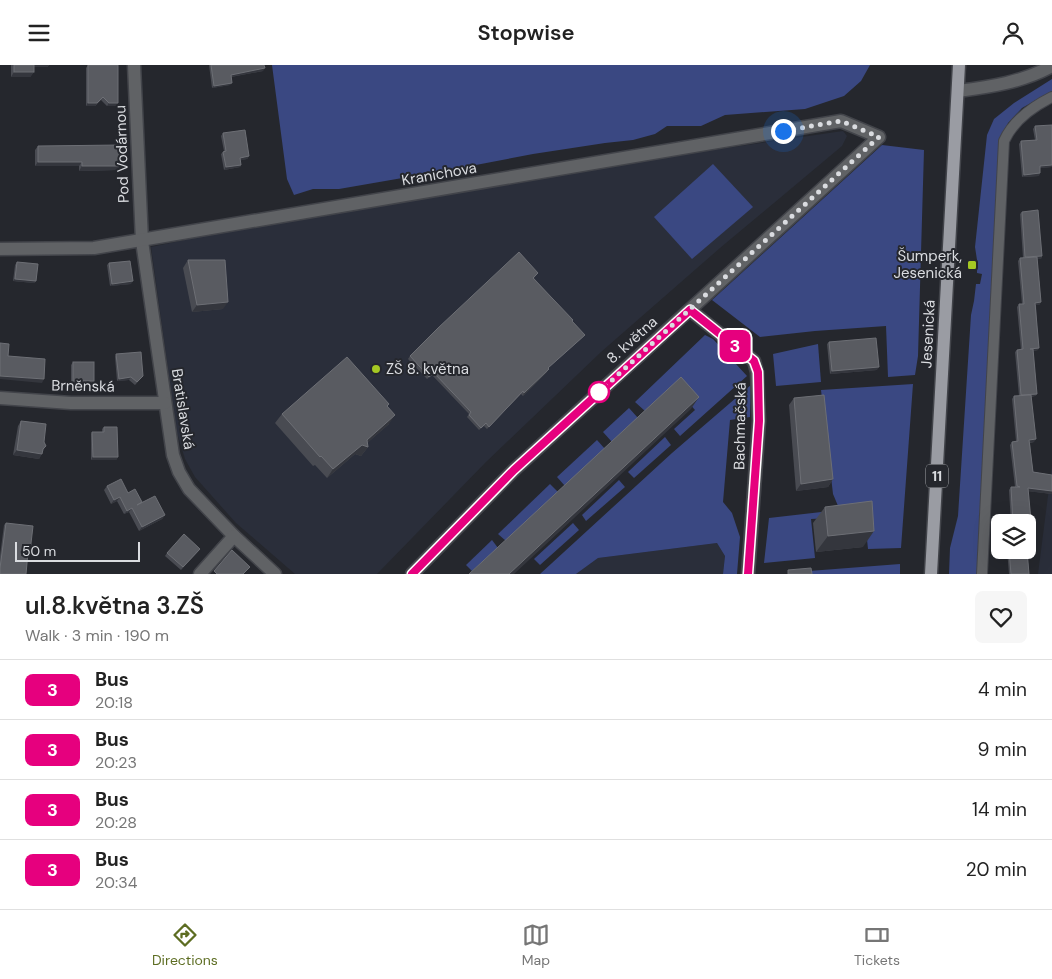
<!DOCTYPE html>
<meta charset="utf-8">
<style>
:root{--surface:#fff;--page:#f6f6f6;--text:#222;--muted:#767676;--line:#e0e0e0;--accent:#5d6d22}
body{margin:0;font-family:"DM Sans",sans-serif;background:var(--page);color:var(--text);height:100vh;display:flex;flex-direction:column;font-size:19px;white-space:nowrap}
*{box-sizing:border-box;margin:0}
p{font-size:16px;color:var(--muted)}
.icon{flex:none;width:28px;height:28px;fill:none;stroke:currentColor;stroke-width:2;stroke-linecap:round;stroke-linejoin:round}
.map{position:relative;height:509px;overflow:hidden}
.details{display:flex;flex-direction:column;background:var(--surface);flex:1}
.details>*{flex:none}
.badge{padding:0 10px;border-radius:8px;font-size:18px;line-height:32px}
.controls{position:absolute;left:991px;top:449px;display:grid;gap:10px}
.controls a{display:grid;place-items:center;width:45px;height:45px;border-radius:8px;background:var(--surface);box-shadow:0 5px 20px #0002;font-size:25px}
.scale{position:absolute;left:15px;bottom:12px;width:125px;box-sizing:border-box;padding-left:5px;border:2px solid #dadce0;border-top:0;font-size:14px;line-height:18px;white-space:nowrap;color:#dadce0;-webkit-text-stroke:4px #25272d;paint-order:stroke}
.you{position:absolute;width:25px;height:25px;margin:-12px;border:4px solid #fff;border-radius:50%;background:#1a73e8;box-shadow:0 0 0 8px #1a73e833}
.map>.badge{position:absolute;translate:-50% -50%;box-shadow:0 0 0 2px #fff}
.round{display:grid;place-items:center;flex:none;width:52px;height:52px;border-radius:8px;background:var(--page)}
.overview{display:flex;align-items:center;justify-content:space-between;height:85px;padding:0 25px}
h1{font-size:24px;font-weight:600;line-height:38px}
ul{padding:0;list-style:none}
li{display:flex;align-items:center;gap:15px;height:60px;padding:0 25px;border-top:1px solid var(--line)}
li div{flex:1}
li b{display:block;font-size:19px}
li em{font-style:normal}
li .badge{min-width:55px;font-weight:700;text-align:center}
header{display:flex;justify-content:space-between;align-items:center;height:65px;padding:0 25px;background:var(--surface);font-size:22px;font-weight:600}
.tabs{display:flex;justify-content:space-around;align-items:center;height:70px;border-top:1px solid var(--line);background:var(--surface);font-size:14px;color:var(--muted)}
.tabs a{display:grid;justify-items:center;gap:2px}
.tabs .current{color:var(--accent)}
.map>svg:first-child{display:block}
.built{fill:#2a2e3a}
.green{fill:#3a4882}
.lines{fill:none;stroke-linecap:round;stroke-linejoin:round}
.service-casing{stroke:#42444a;stroke-width:12}
.minor-casing{stroke:#42444a;stroke-width:15}
.primary-casing{stroke:#42444a;stroke-width:15}
.service{stroke:#606265;stroke-width:10}
.minor{stroke:#606265;stroke-width:12}
.primary{stroke:#9a9ca3;stroke-width:12}
.wall{fill:#494b52}
.shaded-wall{fill:#34363d}
.building{fill:#595b61;stroke:#6d6f75}
.line-casing{stroke:#fff;stroke-width:11}
.line{stroke:#e6007e;stroke-width:8}
.walk{stroke:#dadce0;stroke-width:5;stroke-dasharray:0 9}
.poi-dot{fill:#a5c823;stroke:#25272d;stroke-width:2}
.stop-dot{fill:#fff;stroke:#e6007e;stroke-width:2.5}
.labels{text-anchor:middle;stroke-width:4;stroke-linejoin:round;paint-order:stroke}
.shield{fill:#25272d;stroke:#a4a6aa;stroke-width:1}
.shield-label{font-size:14px;font-weight:bold;fill:#dadce0}
.street-label{font-size:15px;fill:#dadce0;stroke:#25272d}
.poi-label{font-size:15px;fill:#dadce0;stroke:#25272d;text-anchor:end}
</style>
<header><svg class="icon" aria-label="menu" viewBox="0 0 24 24"><path d="M4 6h16M4 12h16M4 18h16"/></svg>Stopwise<svg class="icon" aria-label="person" viewBox="0 0 24 24"><circle cx="12" cy="8" r="4"/><path d="M4 21q1-7 8-7t8 7"/></svg></header>
<div class="map">
<svg width="1052" height="509" viewBox="0 0 1052 509">
<rect width="100%" height="100%" fill="#25272d"/>
<g class="built">
<path d="M 843,66 L 847,71 L 842,81 L 720,183 L 601,287 L 486,397 L 377,509 L 295,509 L 236,458 L 195,412 L 185,394 L 177,368 L 151,182 L 287,153 L 494,117 Z"/>
<path d="M 1052,400 L 1052,509 L 1038,509 L 1045,454 Z"/>
<path d="M 717,478 L 725,491 L 723,509 L 576,509 L 598,493 Z"/>
</g>
<g class="green">
<path d="M 272,0 L 870,0 L 861,16 L 844,31 L 805,44 L 725,50 L 701,61 L 667,61 L 655,69 L 633,75 L 605,78 L 533,89 L 460,103 L 339,124 L 313,124 L 294,130 L 287,114 Z"/>
<path d="M 1052,14 L 1052,26 L 1022,43 L 1008,58 L 1001,76 L 977,509 L 949,509 L 950,483 L 958,451 L 971,250 L 974,236 L 976,219 L 980,219 L 982,209 L 977,208 L 977,195 L 975,182 L 987,70 L 994,54 L 1014,38 Z"/>
<path d="M 882,80 L 924,85 L 918,291 L 915,310 L 888,312 L 886,261 L 815,266 L 760,272 L 712,235 Z"/>
<path d="M 713,99 L 753,142 L 692,194 L 654,152 Z"/>
<path d="M 705,270 L 713,274 L 747,311 L 680,371 L 674,364 L 695,345 L 674,321 L 645,346 L 635,337 Z"/>
<path d="M 818,279 L 821,317 L 776,321 L 773,289 Z"/>
<path d="M 913,319 L 901,483 L 868,484 L 864,446 L 841,448 L 833,429 L 821,325 Z"/>
<path d="M 751,320 L 750,352 L 730,355 L 723,437 L 732,448 L 740,472 L 737,509 L 723,509 L 725,491 L 717,478 L 598,493 L 576,509 L 540,509 L 672,388 Z"/>
<path d="M 629,343 L 638,353 L 612,377 L 603,367 Z"/>
<path d="M 665,372 L 671,380 L 634,413 L 628,407 Z"/>
<path d="M 597,375 L 605,384 L 565,421 L 557,412 Z"/>
<path d="M 619,415 L 625,422 L 586,456 L 582,450 Z"/>
<path d="M 550,419 L 558,427 L 506,476 L 498,469 Z"/>
<path d="M 830,446 L 831,453 L 811,454 L 815,493 L 764,498 L 769,453 Z"/>
<path d="M 573,458 L 579,465 L 540,500 L 534,494 Z"/>
<path d="M 492,475 L 498,483 L 472,506 L 466,500 Z"/>
<path d="M 900,499 L 900,509 L 810,509 L 809,506 Z"/>
</g>
<g class="lines">
<defs>
<path id="service" d="M 982,509 L 1004,76 C 1013,56 1032,42 1052,32"/>
<g id="minor">
<path d="M 134,0 L 142,176 L 173,390 L 179,407 L 189,424 L 234,471 L 275,509"/>
<path d="M 958,26 C 990,22 1023,17 1052,1"/>
<path d="M 0,184 L 94,183 L 841,56 L 879,72 L 514,405 L 412,509"/>
<path d="M 690,245 L 754,296 L 757,307 L 759,356 L 748,509"/>
<path d="M 0,333 L 71,338 L 165,338"/>
<path d="M 200,509 L 234,471"/>
</g>
<path id="primary" d="M 931,509 L 959,0"/>
</defs>
<use href="#service" class="service-casing"/>
<use href="#minor" class="minor-casing"/>
<use href="#primary" class="primary-casing"/>
<use href="#service" class="service"/>
<use href="#minor" class="minor"/>
<use href="#primary" class="primary"/>
</g>
<g class="wall">
<path d="M 11,0 L 49,0 L 47,2 L 34,2 L 34,7 L 30,12 L 11,12 Z"/>
<path d="M 88,0 L 116,41 L 107,41 L 101,35 L 95,41 L 86,41 L 86,3 Z"/>
<path d="M 209,0 L 264,0 L 263,6 L 231,12 L 230,20 L 212,23 Z"/>
<path d="M 1035,61 L 1052,65 L 1052,102 L 1040,103 L 1039,111 L 1022,112 L 1019,79 L 1021,76 L 1035,75 L 1033,64 Z"/>
<path d="M 223,68 L 249,91 L 247,94 L 240,95 L 241,100 L 240,102 L 224,105 L 221,89 L 224,86 L 221,71 Z"/>
<path d="M 38,81 L 117,105 L 79,106 L 79,101 L 35,101 L 35,85 Z"/>
<path d="M 1022,147 L 1042,191 L 1041,194 L 1037,194 L 1041,237 L 1039,240 L 1036,240 L 1038,285 L 1033,286 L 1037,329 L 1035,331 L 1031,332 L 1034,377 L 1030,378 L 1033,407 L 1052,410 L 1052,429 L 1028,426 L 1032,466 L 1030,469 L 1028,469 L 1028,458 L 1011,458 L 1009,425 L 1011,422 L 1015,422 L 1010,380 L 1012,377 L 1016,376 L 1012,334 L 1014,331 L 1019,331 L 1015,287 L 1017,285 L 1021,285 L 1017,242 L 1019,239 L 1022,239 L 1018,196 L 1020,193 L 1023,193 L 1020,149 Z"/>
<path d="M 188,195 L 223,244 L 192,247 L 183,203 Z"/>
<path d="M 17,197 L 36,216 L 34,218 L 13,216 L 15,200 Z"/>
<path d="M 109,198 L 131,219 L 110,221 L 107,200 Z"/>
<path d="M 538,208 L 534,213 L 572,256 L 583,272 L 548,303 L 547,307 L 523,331 L 521,329 L 487,364 L 484,361 L 479,365 L 467,352 L 469,349 L 432,310 L 427,314 L 408,294 L 410,291 Z"/>
<path d="M 829,277 L 877,305 L 830,309 L 827,279 Z"/>
<path d="M 116,289 L 143,311 L 135,320 L 129,315 L 117,316 L 115,292 Z"/>
<path d="M 73,297 L 94,316 L 92,319 L 71,319 L 71,300 Z"/>
<path d="M 794,333 L 833,414 L 828,422 L 796,426 L 789,340 Z"/>
<path d="M 389,339 L 387,341 L 389,359 L 367,378 L 368,382 L 361,391 L 355,389 L 327,413 L 315,400 L 313,401 L 275,358 L 282,349 Z"/>
<path d="M 21,356 L 43,386 L 39,394 L 13,390 L 18,361 Z"/>
<path d="M 104,362 L 118,392 L 116,395 L 91,395 L 91,369 L 92,367 L 102,367 L 102,364 Z"/>
<path d="M 107,421 L 128,428 L 142,437 L 165,450 L 162,454 L 139,466 L 129,447 L 124,449 L 117,436 L 111,439 L 104,425 Z"/>
<path d="M 825,442 L 863,482 L 816,487 L 813,458 Z"/>
<path d="M 6,458 L 30,487 L 28,490 L 0,509 L 0,491 L 4,460 Z"/>
<path d="M 200,484 L 181,505 L 165,491 L 167,488 Z"/>
<path d="M 1007,485 L 1027,485 L 1029,509 L 1009,509 Z"/>
</g>
<g class="shaded-wall">
<path d="M 31,0 L 49,0 L 47,2 L 30,2 Z"/>
<path d="M 265,3 L 263,6 L 229,12 L 231,10 Z"/>
<path d="M 14,7 L 34,7 L 30,12 L 11,12 Z"/>
<path d="M 232,18 L 230,20 L 212,23 L 214,21 Z"/>
<path d="M 103,32 L 95,41 L 86,41 L 88,38 Z"/>
<path d="M 109,38 L 118,38 L 116,41 L 107,41 Z"/>
<path d="M 249,91 L 247,94 L 238,96 L 240,93 Z"/>
<path d="M 38,97 L 82,97 L 79,101 L 35,101 Z"/>
<path d="M 241,100 L 240,102 L 224,105 L 226,102 Z"/>
<path d="M 1052,100 L 1052,102 L 1038,103 L 1040,101 Z"/>
<path d="M 82,101 L 120,101 L 117,105 L 79,106 Z"/>
<path d="M 1040,108 L 1039,111 L 1022,112 L 1024,110 Z"/>
<path d="M 1042,191 L 1041,194 L 1023,195 L 1025,192 Z"/>
<path d="M 15,214 L 36,216 L 34,218 L 13,216 Z"/>
<path d="M 133,216 L 131,219 L 110,221 L 112,219 Z"/>
<path d="M 228,237 L 223,244 L 192,247 L 197,240 Z"/>
<path d="M 1041,237 L 1039,240 L 1034,240 L 1035,238 Z"/>
<path d="M 1039,283 L 1038,285 L 1028,287 L 1030,284 Z"/>
<path d="M 879,302 L 877,305 L 830,309 L 832,306 Z"/>
<path d="M 549,304 L 547,307 L 523,331 L 524,328 Z"/>
<path d="M 0,311 L 44,314 L 42,318 L 0,314 Z"/>
<path d="M 131,312 L 129,315 L 117,316 L 119,314 Z"/>
<path d="M 73,316 L 94,316 L 92,319 L 71,319 Z"/>
<path d="M 1037,329 L 1035,331 L 1019,333 L 1021,331 Z"/>
<path d="M 699,332 L 691,344 L 514,509 L 509,509 Z"/>
<path d="M 395,350 L 389,359 L 365,380 L 368,382 L 361,391 L 355,389 L 327,413 L 333,404 Z"/>
<path d="M 1036,374 L 1034,377 L 1027,378 L 1029,375 Z"/>
<path d="M 46,381 L 39,394 L 13,390 L 17,385 L 43,384 Z"/>
<path d="M 93,392 L 118,392 L 116,395 L 91,395 Z"/>
<path d="M 833,414 L 828,422 L 796,426 L 801,419 Z"/>
<path d="M 1028,423 L 1052,426 L 1052,429 L 1026,426 Z"/>
<path d="M 120,432 L 117,436 L 111,439 L 114,435 Z"/>
<path d="M 132,443 L 129,447 L 124,449 L 127,446 Z"/>
<path d="M 165,450 L 162,454 L 139,466 L 142,462 Z"/>
<path d="M 874,466 L 863,482 L 816,487 L 828,471 Z"/>
</g>
<g class="building">
<rect x="14" y="0" width="20" height="7"/>
<path d="M 88,0 L 118,0 L 118,38 L 109,38 L 103,32 L 97,38 L 88,38 Z"/>
<path d="M 211,0 L 264,0 L 265,3 L 231,10 L 232,18 L 214,21 Z"/>
<path d="M 1052,60 L 1052,100 L 1040,101 L 1040,108 L 1024,110 L 1021,76 L 1037,75 L 1035,61 Z"/>
<path d="M 245,65 L 249,91 L 240,93 L 241,100 L 226,102 L 223,87 L 226,86 L 223,68 Z"/>
<path d="M 120,80 L 120,101 L 82,101 L 82,97 L 38,97 L 38,81 Z"/>
<path d="M 1038,145 L 1042,191 L 1025,192 L 1022,147 Z"/>
<path d="M 519,187 L 538,208 L 533,213 L 573,255 L 572,256 L 585,270 L 548,303 L 549,304 L 524,328 L 523,326 L 489,362 L 486,358 L 481,363 L 469,350 L 471,347 L 434,308 L 429,312 L 410,291 L 438,263 Z"/>
<path d="M 1037,192 L 1041,237 L 1035,238 L 1039,283 L 1030,284 L 1033,284 L 1037,329 L 1021,330 L 1017,285 L 1023,284 L 1019,239 L 1024,239 L 1020,193 Z"/>
<path d="M 188,195 L 225,195 L 228,237 L 197,240 Z"/>
<path d="M 130,196 L 133,216 L 112,219 L 109,198 Z"/>
<path d="M 17,197 L 38,199 L 36,216 L 15,214 Z"/>
<path d="M 876,273 L 879,302 L 832,306 L 829,277 Z"/>
<path d="M 0,278 L 9,279 L 8,291 L 45,294 L 44,314 L 0,311 Z"/>
<path d="M 141,287 L 143,311 L 137,317 L 131,312 L 119,314 L 116,289 Z"/>
<path d="M 347,292 L 389,339 L 387,341 L 395,350 L 367,375 L 368,382 L 362,380 L 333,404 L 321,391 L 320,392 L 282,349 Z"/>
<rect x="73" y="297" width="21" height="19"/>
<path d="M 681,312 L 699,332 L 509,509 L 469,509 Z"/>
<path d="M 824,330 L 833,414 L 801,419 L 794,333 Z"/>
<path d="M 1031,330 L 1036,374 L 1029,375 L 1033,407 L 1052,410 L 1052,426 L 1028,423 L 1032,466 L 1028,467 L 1028,458 L 1013,458 L 1011,422 L 1020,422 L 1017,421 L 1012,377 L 1018,376 L 1014,331 Z"/>
<path d="M 21,356 L 46,359 L 44,377 L 46,381 L 43,384 L 42,389 L 17,385 Z"/>
<path d="M 104,362 L 117,362 L 118,392 L 93,392 L 92,367 L 104,367 Z"/>
<path d="M 121,414 L 128,428 L 135,424 L 142,437 L 137,440 L 155,431 L 165,450 L 142,462 L 132,443 L 127,446 L 120,432 L 114,435 L 107,421 Z"/>
<path d="M 872,436 L 874,466 L 828,471 L 825,442 Z"/>
<path d="M 6,458 L 33,461 L 30,487 L 28,487 L 26,509 L 0,509 L 0,503 Z"/>
<path d="M 184,469 L 200,484 L 183,502 L 167,488 Z"/>
<path d="M 232,485 L 250,502 L 243,509 L 217,509 L 214,506 Z"/>
<path d="M 1009,485 L 1027,485 L 1029,509 L 1011,509 Z"/>
<path d="M 811,503 L 812,509 L 788,509 L 788,505 Z"/>
</g>
<g class="lines">
<defs>
<path id="line" d="M 412,509 L 514,405 L 690,245 L 754,296 L 758,307 L 759,356 L 748,509"/>
</defs>
<use href="#line" class="line-casing"/>
<use href="#line" class="line"/>
<path class="walk" d="M 599,327 L 879,72 L 841,56 L 783,66"/>
</g>
<g class="poi-dot">
<rect x="967" y="195" width="10" height="10" rx="2.5"/>
<circle cx="376" cy="304" r="5"/>
</g>
<circle class="stop-dot" cx="599" cy="327" r="10"/>
<g class="labels">
<rect class="shield" x="926" y="399.5" width="22" height="23" rx="4"/>
<g class="shield-label">
<text x="937" y="416">11</text>
</g>
<g class="street-label">
<text transform="translate(122 89) rotate(-92)" y="5">Pod Vodárnou</text>
<text transform="translate(439 109) rotate(-10)" y="5">Kranichova</text>
<text transform="translate(928 269) rotate(-87)" y="5">Jesenická</text>
<text transform="translate(632 275) rotate(-42)" y="5">8. května</text>
<text transform="translate(83 321) rotate(1)" y="5">Brněnská</text>
<text transform="translate(183 344) rotate(81)" y="5">Bratislavská</text>
<text transform="translate(740 361) rotate(-89)" y="5">Bachmačská</text>
</g>
<g class="poi-label">
<text x="962" y="196">Šumperk,<tspan x="962" dy="17">Jesenická</tspan></text>
<text x="386" y="309" text-anchor="start">ZŠ 8. května</text>
</g>
</g>
</svg>
<div class="controls">
<a><svg class="icon" aria-label="layers" viewBox="0 0 24 24"><path d="M12 4l9 5-9 5-9-5zM3 14l9 5 9-5"/></svg></a>
</div>
<div class="scale">50 m</div>
<div class="you" style="left:783px;top:66px"></div>
<b class="badge" style="left:735px;top:281px;background:#e6007e;color:#fff">3</b>
</div>
<section class="details">
<div class="overview"><div><h1>ul.8.května 3.ZŠ</h1><p>Walk · 3 min · 190 m</p></div><a class="round"><svg class="icon" aria-label="heart" viewBox="0 0 24 24"><path d="M12 20l-8-8c-3-5 5-10 8-4 3-6 11-1 8 4z"/></svg></a></div>
<ul>
<li><span class="badge" style="background:#e6007e;color:#fff">3</span><div><b>Bus</b><p>20:18</p></div><em>4 min</em></li>
<li><span class="badge" style="background:#e6007e;color:#fff">3</span><div><b>Bus</b><p>20:23</p></div><em>9 min</em></li>
<li><span class="badge" style="background:#e6007e;color:#fff">3</span><div><b>Bus</b><p>20:28</p></div><em>14 min</em></li>
<li><span class="badge" style="background:#e6007e;color:#fff">3</span><div><b>Bus</b><p>20:34</p></div><em>20 min</em></li>
</ul>
</section>
<nav class="tabs">
<a class="current"><svg class="icon" aria-label="directions" viewBox="0 0 24 24"><path d="M12 3l9 9-9 9-9-9zM9 14v-3h6M13 9l2 2-2 2"/></svg>Directions</a>
<a><svg class="icon" aria-label="map" viewBox="0 0 24 24"><path d="M3 6l6-2 6 2 6-2v14l-6 2-6-2-6 2zM9 4v14M15 6v14"/></svg>Map</a>
<a><svg class="icon" aria-label="tickets" viewBox="0 0 24 24"><path d="M3 7h18v10H3zM15 7v10"/></svg>Tickets</a>
</nav>
